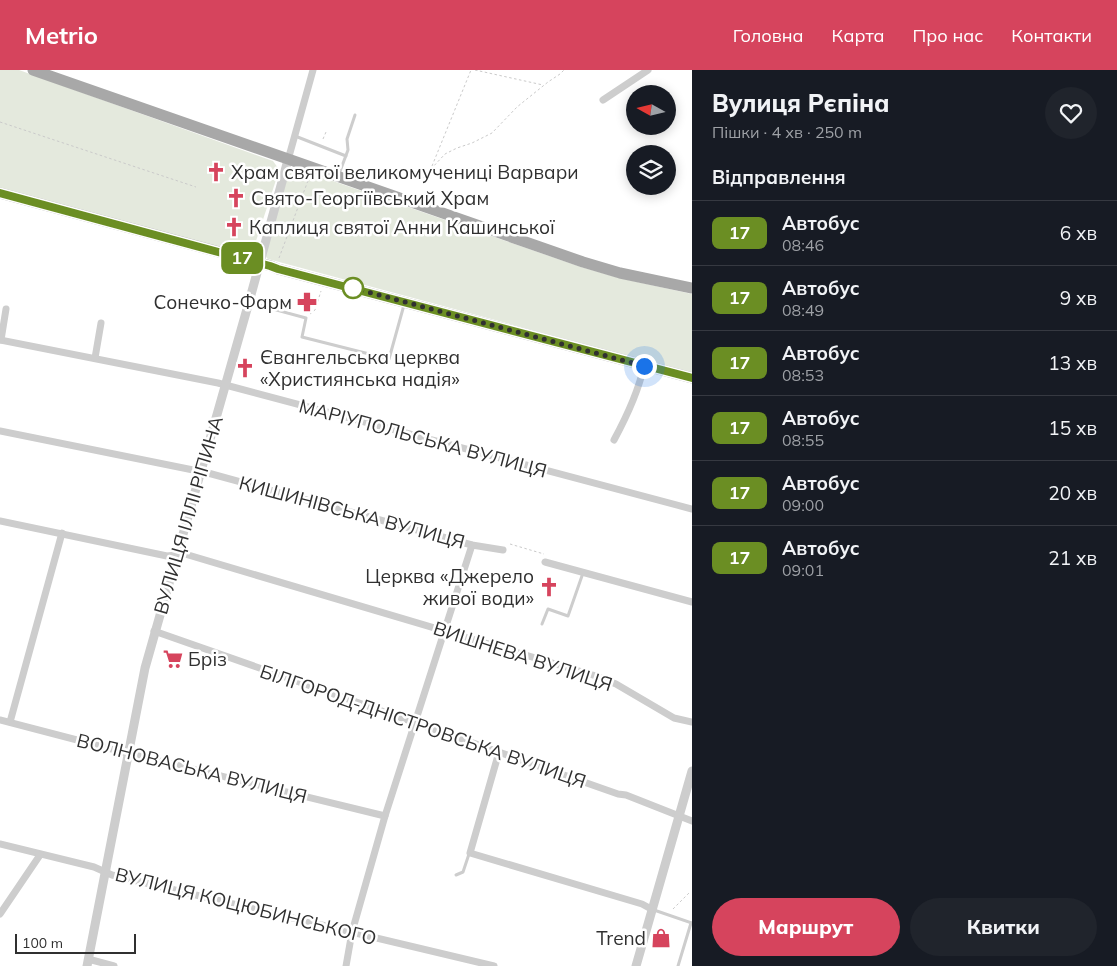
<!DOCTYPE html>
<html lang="uk">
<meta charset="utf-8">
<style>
:root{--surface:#171b24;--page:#20242c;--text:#f1f3f6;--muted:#9ea1a6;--line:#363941;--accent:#d6445d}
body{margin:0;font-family:Mulish,sans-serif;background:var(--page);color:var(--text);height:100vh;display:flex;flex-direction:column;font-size:19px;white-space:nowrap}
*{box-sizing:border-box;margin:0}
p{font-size:16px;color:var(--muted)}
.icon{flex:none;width:28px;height:28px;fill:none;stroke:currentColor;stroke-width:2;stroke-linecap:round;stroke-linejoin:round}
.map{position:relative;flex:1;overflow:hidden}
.panel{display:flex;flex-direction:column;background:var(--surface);width:425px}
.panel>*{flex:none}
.badge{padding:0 10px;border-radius:8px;font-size:18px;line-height:32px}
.needle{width:32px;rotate:278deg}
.tools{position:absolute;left:626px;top:15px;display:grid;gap:10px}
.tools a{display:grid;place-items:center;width:50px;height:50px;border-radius:50%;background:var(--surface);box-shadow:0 2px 12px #0003;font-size:25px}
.scale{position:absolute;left:15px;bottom:12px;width:121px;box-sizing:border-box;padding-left:5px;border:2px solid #303030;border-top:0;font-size:14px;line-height:18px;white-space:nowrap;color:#303030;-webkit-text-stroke:4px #fff;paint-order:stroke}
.you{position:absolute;width:25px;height:25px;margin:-12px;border:4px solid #fff;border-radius:50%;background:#1a73e8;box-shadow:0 0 0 8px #1a73e833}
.map>.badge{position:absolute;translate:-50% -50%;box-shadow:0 0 0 2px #fff}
h2{padding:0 20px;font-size:19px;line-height:45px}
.round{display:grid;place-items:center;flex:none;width:52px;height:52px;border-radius:26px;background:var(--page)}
.headline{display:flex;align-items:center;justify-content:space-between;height:85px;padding:0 20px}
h1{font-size:24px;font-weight:800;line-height:38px}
.cta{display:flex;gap:10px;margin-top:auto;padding:10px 20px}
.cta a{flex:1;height:58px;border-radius:30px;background:var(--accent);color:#fff;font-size:20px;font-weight:800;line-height:58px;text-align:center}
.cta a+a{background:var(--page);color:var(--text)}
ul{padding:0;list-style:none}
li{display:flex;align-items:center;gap:15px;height:65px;padding:0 20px;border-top:1px solid var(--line)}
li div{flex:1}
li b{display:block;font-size:19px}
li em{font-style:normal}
li .badge{min-width:55px;font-weight:700;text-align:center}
header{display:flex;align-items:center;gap:30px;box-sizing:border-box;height:70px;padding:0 25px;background:var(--accent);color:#fff}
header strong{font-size:24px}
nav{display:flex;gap:28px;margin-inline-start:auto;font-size:18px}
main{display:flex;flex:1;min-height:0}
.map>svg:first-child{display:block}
.green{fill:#e4e9dd}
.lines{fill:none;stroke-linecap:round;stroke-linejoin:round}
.path{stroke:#cacaca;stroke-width:1;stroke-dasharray:2.5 2.5;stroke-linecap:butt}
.service{stroke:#cdcdcd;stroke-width:3}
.minor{stroke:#cdcdcd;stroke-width:7}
.tertiary{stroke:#cdcdcd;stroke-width:9}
.primary{stroke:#a8a8a8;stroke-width:11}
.line-casing{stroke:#fff;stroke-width:11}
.line{stroke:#6b8e23;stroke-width:8}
.walk{stroke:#303030;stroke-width:5;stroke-dasharray:0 9}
.stop-dot{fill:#fff;stroke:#6b8e23;stroke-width:2.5}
.labels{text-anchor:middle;stroke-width:5;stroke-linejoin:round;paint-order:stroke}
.poi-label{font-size:19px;fill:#303030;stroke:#fff;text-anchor:start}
.street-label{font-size:19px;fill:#303030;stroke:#fff}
</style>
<header>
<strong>Metrio</strong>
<nav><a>Головна</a><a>Карта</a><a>Про нас</a><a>Контакти</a></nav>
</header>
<main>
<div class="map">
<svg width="692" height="896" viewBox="0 0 692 896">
<rect width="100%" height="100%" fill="#fff"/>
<g class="green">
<path d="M 0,0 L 19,0 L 273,91 L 278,98 L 277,107 L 252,183 L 249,186 L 0,119 Z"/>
<path d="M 295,100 L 304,101 L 581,197 L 619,208 L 692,224 L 692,303 L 268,189 L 265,186 L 287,109 L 290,103 Z"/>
</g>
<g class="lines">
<g class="path">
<path d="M 475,0 L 543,15"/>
<path d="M 0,52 L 196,117"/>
<path d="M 323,69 L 326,62"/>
<path d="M 432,96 L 471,0"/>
<path d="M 431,99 L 445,84 L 457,78 L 472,73 L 492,63 L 517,37 L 548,12 L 560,4 L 564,0"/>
<path d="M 423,108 L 431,100"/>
<path d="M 279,188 L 309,108"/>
<path d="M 310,244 L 315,240 L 321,221"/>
<path d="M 510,474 L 544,484"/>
<path d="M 673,839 L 690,822"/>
</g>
<g class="service">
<path d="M 295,66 L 346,86"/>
<path d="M 339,104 L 348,80 L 347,69 L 355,45"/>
<path d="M 250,233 L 306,248 L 302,267 L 389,289 L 404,235"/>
<path d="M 542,554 L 548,539 L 568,546 L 583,503"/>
<path d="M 456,805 L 463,802 L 469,784"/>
<path d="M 654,840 L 692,853"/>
<path d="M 678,896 L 691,853"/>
</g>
<g class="minor">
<path d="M 603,30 L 648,0"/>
<path d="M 288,90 L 313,0"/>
<path d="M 0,270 L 218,313 L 692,439"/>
<path d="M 1,270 L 6,239"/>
<path d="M 95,288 L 101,253"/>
<path d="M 0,361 L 208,403 L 472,475 L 503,480"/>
<path d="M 614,370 C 627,346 638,323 644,296"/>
<path d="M 0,451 L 167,486 L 185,484 L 596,606 L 616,614 L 674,648 L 692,652"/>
<path d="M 545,492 L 692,532"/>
<path d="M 154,561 L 618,724 L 626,725 L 692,751"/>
<path d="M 0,650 L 127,683 L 385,746"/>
<path d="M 10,652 L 62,463"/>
<path d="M 499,682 L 470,783 L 642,834 L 653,840"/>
<path d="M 0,774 L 94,797 L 112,805 L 494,896"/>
<path d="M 0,844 L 40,785"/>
<path d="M 88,889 L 114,896"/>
<path d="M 346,896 L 352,862 L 385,746 L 472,475"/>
</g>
<g class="tertiary">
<path d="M 87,896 L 145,598 L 249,232 L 288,90"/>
<path d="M 636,896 L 692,701"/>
</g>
<g class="primary">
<path d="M 33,0 L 583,192 L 620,203 L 692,218"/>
<path d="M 0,123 L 271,196 L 278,199 L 692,308"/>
</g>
</g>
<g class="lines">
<defs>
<path id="line" d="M 0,123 L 270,196 L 278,199 L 692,308"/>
</defs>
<use href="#line" class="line-casing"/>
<use href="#line" class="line"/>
<path class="walk" d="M 353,218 L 644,296"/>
</g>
<defs>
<symbol id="church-bare" viewBox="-9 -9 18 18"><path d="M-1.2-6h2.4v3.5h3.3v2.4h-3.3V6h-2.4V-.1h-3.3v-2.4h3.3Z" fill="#d6445d" stroke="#fff" stroke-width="2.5" paint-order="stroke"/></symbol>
<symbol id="pharmacy-bare" viewBox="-9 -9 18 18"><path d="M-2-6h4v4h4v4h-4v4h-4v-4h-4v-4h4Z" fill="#d6445d" stroke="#fff" stroke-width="2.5" paint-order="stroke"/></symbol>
<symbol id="supermarket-bare" viewBox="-9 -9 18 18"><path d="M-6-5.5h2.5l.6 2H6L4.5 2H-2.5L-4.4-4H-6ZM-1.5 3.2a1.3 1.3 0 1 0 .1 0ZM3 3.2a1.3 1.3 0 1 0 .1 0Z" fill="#d6445d" stroke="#fff" stroke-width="2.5" paint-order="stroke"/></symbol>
<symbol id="shop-bare" viewBox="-9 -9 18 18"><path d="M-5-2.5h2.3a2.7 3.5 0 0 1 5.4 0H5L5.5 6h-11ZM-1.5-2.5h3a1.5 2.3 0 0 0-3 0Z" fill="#d6445d" stroke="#fff" stroke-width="2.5" paint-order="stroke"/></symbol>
</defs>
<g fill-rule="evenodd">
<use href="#church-bare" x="202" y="88" width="28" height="28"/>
<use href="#church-bare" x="222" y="114" width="28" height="28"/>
<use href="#church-bare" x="220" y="143" width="28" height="28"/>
<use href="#pharmacy-bare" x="293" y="218" width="28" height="28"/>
<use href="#church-bare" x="231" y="284" width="28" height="28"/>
<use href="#church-bare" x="535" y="503" width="28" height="28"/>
<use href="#supermarket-bare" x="159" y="575" width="28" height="28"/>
<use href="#shop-bare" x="647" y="854" width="28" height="28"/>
</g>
<circle class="stop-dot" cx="353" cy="218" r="10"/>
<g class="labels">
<g class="poi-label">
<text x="231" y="109">Храм святої великомучениці Варвари</text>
<text x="251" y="135">Свято-Георгіївський Храм</text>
<text x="249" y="164">Каплиця cвятої Анни Кашинської</text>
<text x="292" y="239" text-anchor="end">Сонечко-Фарм</text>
<text x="260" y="294">Євангельська церква<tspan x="260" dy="22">«Християнська надія»</tspan></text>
<text x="534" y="513" text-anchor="end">Церква «Джерело<tspan x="534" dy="22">живої води»</tspan></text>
<text x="188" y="596">Бріз</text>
<text x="646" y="875" text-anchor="end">Trend</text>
</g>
<g class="street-label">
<text transform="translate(423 368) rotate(15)" y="7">МАРІУПОЛЬСЬКА ВУЛИЦЯ</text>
<text transform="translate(352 442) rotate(15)" y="7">КИШИНІВСЬКА ВУЛИЦЯ</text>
<text transform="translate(188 445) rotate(-74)" y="7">ВУЛИЦЯ ІЛЛІ РІПИНА</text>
<text transform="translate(523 586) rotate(18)" y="7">ВИШНЕВА ВУЛИЦЯ</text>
<text transform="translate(423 656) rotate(19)" y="7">БІЛГОРОД-ДНІСТРОВСЬКА ВУЛИЦЯ</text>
<text transform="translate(192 698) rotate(14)" y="7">ВОЛНОВАСЬКА ВУЛИЦЯ</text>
<text transform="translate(246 836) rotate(14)" y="7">ВУЛИЦЯ КОЦЮБИНСЬКОГО</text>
</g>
</g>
</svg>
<div class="tools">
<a><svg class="needle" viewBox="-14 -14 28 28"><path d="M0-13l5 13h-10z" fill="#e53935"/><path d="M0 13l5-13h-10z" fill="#9ea1a6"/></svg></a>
<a><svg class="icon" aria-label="layers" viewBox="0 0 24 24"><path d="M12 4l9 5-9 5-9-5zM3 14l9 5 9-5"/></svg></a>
</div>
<div class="scale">100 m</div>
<div class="you" style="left:644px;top:296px"></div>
<b class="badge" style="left:242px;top:188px;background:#6b8e23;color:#fff">17</b>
</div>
<section class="panel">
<div class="headline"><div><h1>Вулиця Рєпіна</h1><p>Пішки · 4 хв · 250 m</p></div><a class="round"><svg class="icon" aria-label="heart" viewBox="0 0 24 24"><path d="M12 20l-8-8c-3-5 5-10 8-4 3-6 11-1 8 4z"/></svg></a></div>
<h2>Відправлення</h2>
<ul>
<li><span class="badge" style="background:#6b8e23;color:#fff">17</span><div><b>Автобус</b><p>08:46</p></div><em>6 хв</em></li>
<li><span class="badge" style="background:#6b8e23;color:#fff">17</span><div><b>Автобус</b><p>08:49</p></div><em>9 хв</em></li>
<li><span class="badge" style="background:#6b8e23;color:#fff">17</span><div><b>Автобус</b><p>08:53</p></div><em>13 хв</em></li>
<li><span class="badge" style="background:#6b8e23;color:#fff">17</span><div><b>Автобус</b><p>08:55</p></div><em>15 хв</em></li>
<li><span class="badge" style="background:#6b8e23;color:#fff">17</span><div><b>Автобус</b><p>09:00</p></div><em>20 хв</em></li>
<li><span class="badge" style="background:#6b8e23;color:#fff">17</span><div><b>Автобус</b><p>09:01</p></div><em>21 хв</em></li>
</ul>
<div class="cta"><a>Маршрут</a><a>Квитки</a></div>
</section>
</main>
